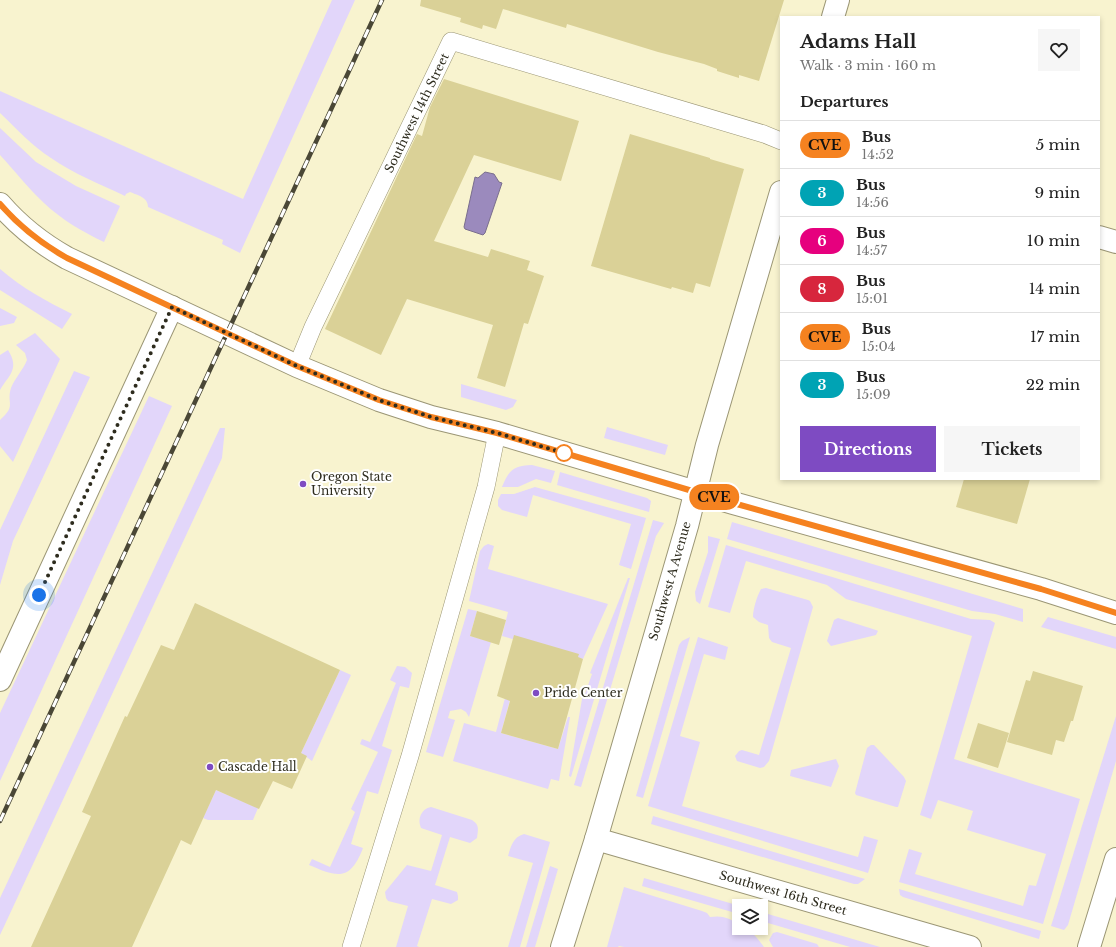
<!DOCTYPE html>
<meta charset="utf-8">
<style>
:root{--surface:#fff;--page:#f6f6f6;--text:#222;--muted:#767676;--line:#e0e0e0;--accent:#7e4bc2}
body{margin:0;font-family:"Libre Baskerville",serif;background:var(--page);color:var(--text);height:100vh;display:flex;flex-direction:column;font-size:15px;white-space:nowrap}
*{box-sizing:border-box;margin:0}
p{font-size:13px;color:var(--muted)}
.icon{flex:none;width:22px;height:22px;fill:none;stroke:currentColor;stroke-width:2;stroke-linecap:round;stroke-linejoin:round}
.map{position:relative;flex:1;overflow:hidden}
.panel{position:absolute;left:780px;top:16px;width:320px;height:464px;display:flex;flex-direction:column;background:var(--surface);border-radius:0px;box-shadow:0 2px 6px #0003}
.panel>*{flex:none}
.badge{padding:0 8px;border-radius:13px;font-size:14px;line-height:26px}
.controls{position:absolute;left:732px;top:899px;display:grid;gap:8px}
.controls a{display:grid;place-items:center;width:36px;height:36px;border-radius:0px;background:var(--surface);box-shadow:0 2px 6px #0003;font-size:20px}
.you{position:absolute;width:20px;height:20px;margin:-10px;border:3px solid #fff;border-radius:50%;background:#1a73e8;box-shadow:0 0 0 6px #1a73e833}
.map>.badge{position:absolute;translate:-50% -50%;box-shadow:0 0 0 2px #fff}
h2{padding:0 20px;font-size:15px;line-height:36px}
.round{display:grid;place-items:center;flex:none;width:42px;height:42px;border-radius:0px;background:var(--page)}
.head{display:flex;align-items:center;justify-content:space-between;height:68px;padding:0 20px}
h1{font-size:19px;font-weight:700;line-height:30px}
.button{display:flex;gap:8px;margin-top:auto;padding:8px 20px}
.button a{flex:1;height:46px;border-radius:0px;background:var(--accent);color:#fff;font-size:16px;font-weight:700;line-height:46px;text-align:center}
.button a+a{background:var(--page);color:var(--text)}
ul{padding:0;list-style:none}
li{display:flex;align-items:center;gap:12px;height:48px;padding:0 20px;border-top:1px solid var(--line)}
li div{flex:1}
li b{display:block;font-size:15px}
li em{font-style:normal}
li .badge{min-width:44px;font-weight:700;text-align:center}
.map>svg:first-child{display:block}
.green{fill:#e2d6fa}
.water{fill:#9b8abd;stroke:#7a6e8d}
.building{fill:#dad197}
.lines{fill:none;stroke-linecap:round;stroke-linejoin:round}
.lane-casing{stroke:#9b9675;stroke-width:18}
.street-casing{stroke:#9b9675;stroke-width:24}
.secondary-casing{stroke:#9b9675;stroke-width:24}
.lane{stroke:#fff;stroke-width:17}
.street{stroke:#fff;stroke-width:22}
.secondary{stroke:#fff;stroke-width:22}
.rail-casing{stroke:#4a4736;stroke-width:4.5}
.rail{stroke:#fff;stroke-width:3;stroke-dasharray:9;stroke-linecap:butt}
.line-casing{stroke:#fff;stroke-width:9}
.line{stroke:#f58220;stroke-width:6}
.walk{stroke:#2e2c1e;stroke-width:4;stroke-dasharray:0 7.2}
.stop-dot{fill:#fff;stroke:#f58220;stroke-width:2}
.poi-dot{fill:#7e4bc2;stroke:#fff;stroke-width:1.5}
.labels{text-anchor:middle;stroke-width:4;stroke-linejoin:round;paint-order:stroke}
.street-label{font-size:12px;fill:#2e2c1e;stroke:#fff}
.poi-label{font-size:12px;fill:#2e2c1e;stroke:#fff;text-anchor:start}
</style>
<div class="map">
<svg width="1116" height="947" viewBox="0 0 1116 947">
<rect width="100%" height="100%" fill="#f8f3cf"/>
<g class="green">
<path d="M 332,0 L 355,0 L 240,253 L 222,244 L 223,240 L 148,207 C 148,197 137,195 130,192 L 126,194 L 125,196 C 100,184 74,174 51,158 C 32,146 16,128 0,113 L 0,91 L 243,199 Z"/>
<path d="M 0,128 L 36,162 L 76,186 L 120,206 L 104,242 C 83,232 62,220 44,203 C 28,188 15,171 0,155 Z"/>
<path d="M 0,269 C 22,288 46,301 72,314 L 62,329 L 0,290 Z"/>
<path d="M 0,308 L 17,317 L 14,323 L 0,326 Z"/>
<path d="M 35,333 L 60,359 L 13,462 L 0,446 L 0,420 C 17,405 6,404 11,388 C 15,378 23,370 27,360 L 25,353 L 16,345 Z"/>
<path d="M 8,350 C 20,369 9,375 0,390 L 0,355 Z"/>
<path d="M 74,371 L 90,377 L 13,541 L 0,585 L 0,530 Z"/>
<path d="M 461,384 L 517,400 L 513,407 L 506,410 L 461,397 Z"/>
<path d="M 149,396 L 172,406 L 0,781 L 0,713 Z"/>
<path d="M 607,427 L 668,445 L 665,455 L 604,438 Z"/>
<path d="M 220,428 L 225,428 L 222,458 L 0,935 L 0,898 Z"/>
<path d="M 532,465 L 555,471 L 551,483 L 536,479 L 518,487 L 502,487 C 509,470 513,466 532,465 Z"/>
<path d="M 560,472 L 647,498 L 651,501 L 649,512 L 557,485 Z"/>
<path d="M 535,487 L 646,518 L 631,569 L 619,565 L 631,524 L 533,495 L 527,517 L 502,510 L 498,506 L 498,500 L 501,494 L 514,494 Z"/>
<path d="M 653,520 L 664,523 L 656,536 L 581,787 L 574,785 Z"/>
<path d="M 732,522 L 1023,609 L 1023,622 L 995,614 L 972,611 L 727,539 Z"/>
<path d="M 708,536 L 720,539 L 700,604 L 696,601 L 695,592 L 708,552 Z"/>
<path d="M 488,544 L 494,546 L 488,569 L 608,604 L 583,659 L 502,636 L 508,612 L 469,601 L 480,551 L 484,546 Z"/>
<path d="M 726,545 L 971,619 L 990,620 L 995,623 L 954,759 L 1080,799 L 1043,924 L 899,882 L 909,849 L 922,853 L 915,874 L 1023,906 L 1029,885 L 1036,886 L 1046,854 L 967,830 L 973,811 L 938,800 L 931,819 L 920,815 L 972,636 L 846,599 L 827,585 L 746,561 L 730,613 L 708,607 Z"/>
<path d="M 628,578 L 630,578 L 571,777 L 569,776 L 583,693 L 585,694 L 592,674 L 590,673 Z"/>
<path d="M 766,588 L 808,600 L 810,601 L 813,607 L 769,761 L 764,767 L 760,768 L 737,761 L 735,756 L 739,751 L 742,750 L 759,755 L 791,648 L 772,642 L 769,638 L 768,625 L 759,622 L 753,617 C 753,609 757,596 761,589 Z"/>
<path d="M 468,609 L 477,611 L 470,636 L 491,642 L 469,717 L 466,712 L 461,709 L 450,711 L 448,718 L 455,720 L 443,757 L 426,752 Z"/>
<path d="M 1048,617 L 1116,637 L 1116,649 L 1041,627 Z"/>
<path d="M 838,618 L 876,630 L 878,631 L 876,635 L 831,646 L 827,641 L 834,620 Z"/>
<path d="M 690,637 L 643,798 L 636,796 L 679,645 L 682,641 Z"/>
<path d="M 698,637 L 728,647 L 725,660 L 704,654 L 680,736 L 700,742 L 682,806 L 858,857 L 864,836 L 878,840 L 868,873 L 648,806 Z"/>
<path d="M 397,666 L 405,667 L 412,673 L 409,688 L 400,686 L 382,746 L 392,750 L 378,794 L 367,791 L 351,844 L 363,848 C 350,882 337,877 309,865 L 312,859 L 330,867 L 355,812 L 351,809 L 378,752 L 360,744 L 362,739 L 370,742 L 396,683 L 390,680 Z"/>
<path d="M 340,670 L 351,675 L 312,761 L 301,753 Z"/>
<path d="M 505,698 L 510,700 L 501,733 L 558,749 L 568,717 L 570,717 L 559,781 L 551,779 L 548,789 L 453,761 L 464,723 L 496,732 Z"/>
<path d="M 1116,716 L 1116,761 L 1068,925 L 1064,930 L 1051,926 Z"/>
<path d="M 871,745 L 874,745 L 904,777 L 906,781 L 898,807 L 896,807 L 856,795 L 855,793 L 867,748 Z"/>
<path d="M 836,759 L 839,766 L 831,787 L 790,776 L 791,770 Z"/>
<path d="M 216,790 L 258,808 L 253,820 L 208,820 L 203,818 Z"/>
<path d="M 431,807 L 472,820 C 480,825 478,830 477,838 L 470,843 L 450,837 L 435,885 L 457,892 L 458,896 L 458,900 L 451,904 L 432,899 L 417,946 L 419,947 L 396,947 L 408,906 L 388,901 L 386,898 L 385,892 L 407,865 L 431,871 L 442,835 L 421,828 C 417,819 421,809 431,807 Z"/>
<path d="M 653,816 L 865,879 L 858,884 L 854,884 L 651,824 Z"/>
<path d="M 524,834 L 550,842 L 520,947 L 508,947 L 533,863 L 508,856 C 511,846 513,837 524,834 Z"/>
<path d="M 550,866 L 558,869 L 535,947 L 526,947 Z"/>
<path d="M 644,878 L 740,906 L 739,914 L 642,886 Z"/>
<path d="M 624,887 L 702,911 L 707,913 L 710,917 C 723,915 728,918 739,924 L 739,928 C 751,928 757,938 764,947 L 624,947 L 619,946 L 618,947 L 607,947 Z"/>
<path d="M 899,889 L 1041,931 L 1039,939 L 903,897 L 900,895 Z"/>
<path d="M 761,912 L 880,947 L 850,947 L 761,921 Z"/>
<path d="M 777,932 L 817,944 L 819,947 L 773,947 L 769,940 L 773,933 Z"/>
</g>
<path class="water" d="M 485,172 L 494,174 L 499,182 L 502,183 L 485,233 L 483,235 L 465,229 L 464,227 L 475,177 L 478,178 Z"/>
<g class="building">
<path d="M 421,0 L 784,0 L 759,81 L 739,75 L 739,78 L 717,71 L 717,69 L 704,64 L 658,52 L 567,24 L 566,28 L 503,9 L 496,29 L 483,25 L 482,29 L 460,22 L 461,18 L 420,6 Z"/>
<path d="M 444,79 L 579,121 L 561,181 L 474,155 L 434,241 L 488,257 L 491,249 L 530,261 L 527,270 L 544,276 L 528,324 L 524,323 L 505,387 L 477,378 L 493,325 L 407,299 L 381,355 L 325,329 L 417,134 L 422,136 L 430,107 Z"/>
<path d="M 630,134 L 710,158 L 710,159 L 744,169 L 710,287 L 696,283 L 693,293 L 672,287 L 671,289 L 591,266 Z"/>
<path d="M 964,479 L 1030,479 L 1017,524 L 956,507 Z"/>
<path d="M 195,603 L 340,670 L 301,753 L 307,756 L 292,789 L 273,781 L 259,809 L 216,790 L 191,845 L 181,840 L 132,947 L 31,947 L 91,816 L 82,812 L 125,716 L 127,717 L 161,645 L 174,650 Z"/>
<path d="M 477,611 L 506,620 L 499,645 L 470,636 Z"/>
<path d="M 514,635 L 579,654 L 578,657 L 583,659 L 558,749 L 501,733 L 510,701 L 497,696 Z"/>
<path d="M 1033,671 L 1083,686 L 1073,721 L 1071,721 L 1064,742 L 1056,740 L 1052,755 L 1007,742 L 1026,680 L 1030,681 Z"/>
<path d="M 978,723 L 1009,733 L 998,768 L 967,758 Z"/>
</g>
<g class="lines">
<defs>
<g id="lane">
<path d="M 297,366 L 313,327 L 451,41 L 764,134 L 781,141"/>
<path d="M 351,947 L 410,756 L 486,487 L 497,433"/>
</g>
<g id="street">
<path d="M 833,17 L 838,0"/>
<path d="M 1099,237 L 1116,242"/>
<path d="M 596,839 L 970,947"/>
<path d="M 562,947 L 596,839 L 687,526 L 707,445 L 781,192"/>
</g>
<g id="secondary">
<path d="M 0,204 C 19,226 42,244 67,258 L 297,366 L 379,400 L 431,417 L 497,433 L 733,503 L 1041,589 L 1116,613"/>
<path d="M 0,680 L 172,307"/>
<path d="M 1089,947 L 1116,859"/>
</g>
</defs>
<use href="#lane" class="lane-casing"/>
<use href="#street" class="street-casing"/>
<use href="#secondary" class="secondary-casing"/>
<use href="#lane" class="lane"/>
<use href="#street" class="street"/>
<use href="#secondary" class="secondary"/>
<defs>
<path id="rail" d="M 0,821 L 382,0"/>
</defs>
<use href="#rail" class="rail-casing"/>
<use href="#rail" class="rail"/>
</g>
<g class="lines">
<defs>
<path id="line" d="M 0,204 C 19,226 42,244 67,258 L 297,366 L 379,400 L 431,417 L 497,433 L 733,503 L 1041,589 L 1116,613"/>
</defs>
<use href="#line" class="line-casing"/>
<use href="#line" class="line"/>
<path class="walk" d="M 39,595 L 172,307 L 297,366 L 379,400 L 431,417 L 497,433 L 564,453"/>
</g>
<circle class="stop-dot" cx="564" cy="453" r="8"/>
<g class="poi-dot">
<circle cx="303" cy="484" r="4"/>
<circle cx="536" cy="693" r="4"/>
<circle cx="210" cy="767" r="4"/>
</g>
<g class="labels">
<g class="street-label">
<text transform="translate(417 113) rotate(-64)" y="4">Southwest 14th Street</text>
<text transform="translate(670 581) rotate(-74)" y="4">Southwest A Avenue</text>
<text transform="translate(783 893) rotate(16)" y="4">Southwest 16th Street</text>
</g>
<g class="poi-label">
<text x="311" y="481">Oregon State<tspan x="311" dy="14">University</tspan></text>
<text x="544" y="697">Pride Center</text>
<text x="218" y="771">Cascade Hall</text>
</g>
</g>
</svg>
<div class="controls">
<a><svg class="icon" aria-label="layers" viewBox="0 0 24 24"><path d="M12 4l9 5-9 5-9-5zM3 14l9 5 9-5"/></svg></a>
</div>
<div class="you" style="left:39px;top:595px"></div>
<b class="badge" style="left:714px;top:497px;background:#f58220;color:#111">CVE</b>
<section class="panel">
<div class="head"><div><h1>Adams Hall</h1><p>Walk · 3 min · 160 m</p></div><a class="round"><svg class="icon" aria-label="heart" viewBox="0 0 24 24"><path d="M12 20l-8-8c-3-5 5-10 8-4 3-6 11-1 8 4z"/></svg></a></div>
<h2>Departures</h2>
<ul>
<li><span class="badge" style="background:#f58220;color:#111">CVE</span><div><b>Bus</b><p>14:52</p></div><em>5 min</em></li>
<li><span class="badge" style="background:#00a3b4;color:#fff">3</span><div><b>Bus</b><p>14:56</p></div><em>9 min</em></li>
<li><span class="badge" style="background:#e6007e;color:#fff">6</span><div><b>Bus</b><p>14:57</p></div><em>10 min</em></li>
<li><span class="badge" style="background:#d7263d;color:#fff">8</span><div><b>Bus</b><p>15:01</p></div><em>14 min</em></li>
<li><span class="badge" style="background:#f58220;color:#111">CVE</span><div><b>Bus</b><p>15:04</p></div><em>17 min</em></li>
<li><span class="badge" style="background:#00a3b4;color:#fff">3</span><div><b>Bus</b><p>15:09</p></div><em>22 min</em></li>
</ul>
<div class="button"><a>Directions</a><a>Tickets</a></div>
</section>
</div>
